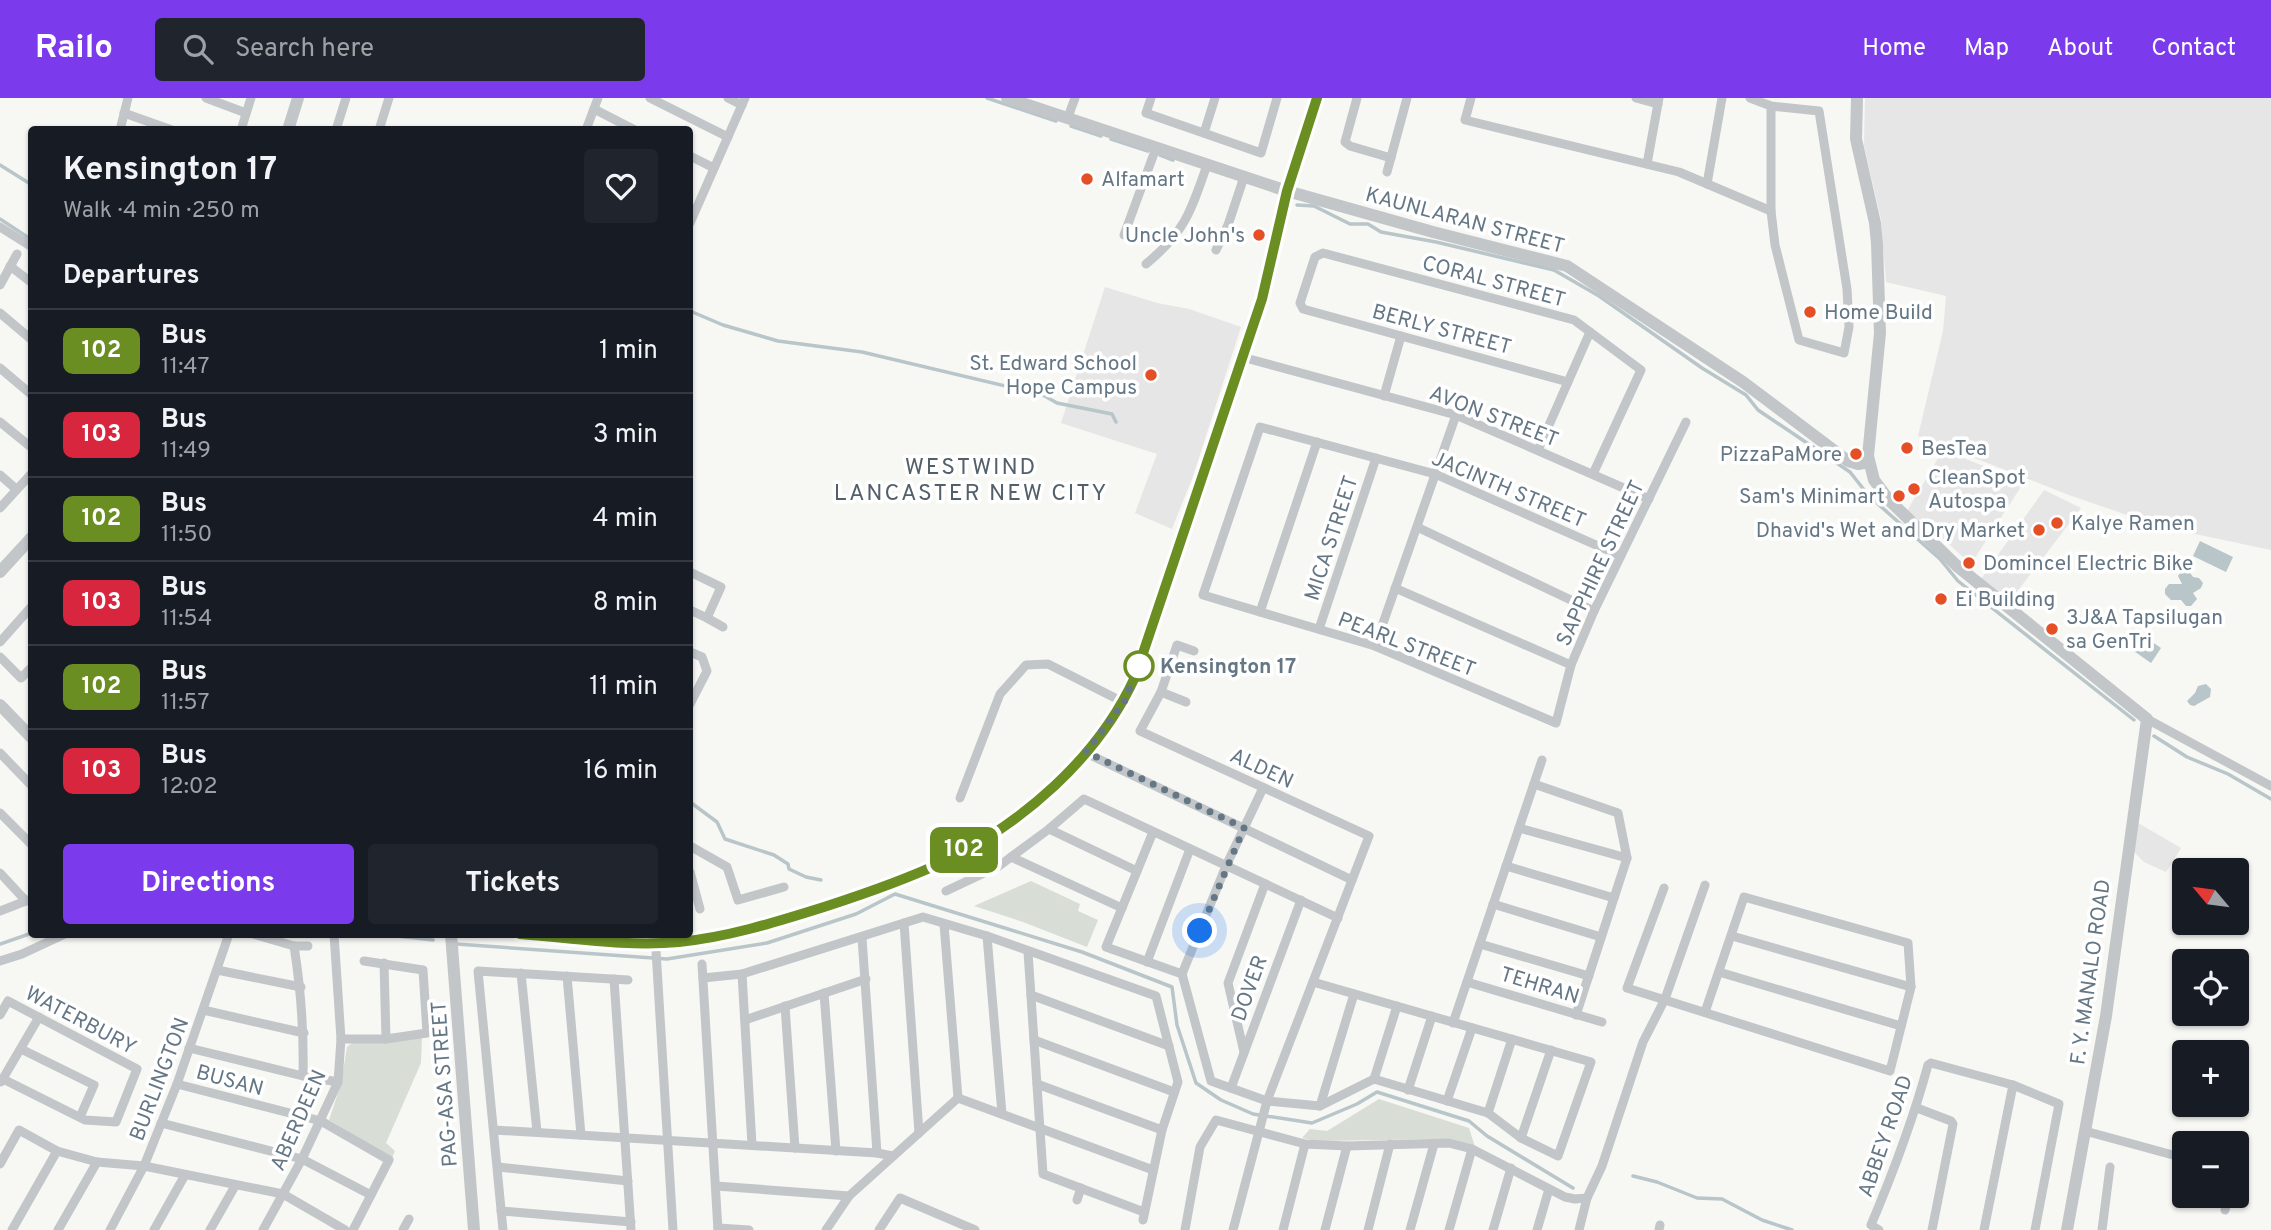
<!DOCTYPE html>
<meta charset="utf-8">
<style>
:root{--surface:#171b24;--page:#20242c;--text:#f1f3f6;--muted:#9ea1a6;--line:#363941;--accent:#7c3aed}
body{margin:0;font-family:Overpass,sans-serif;background:var(--page);color:var(--text);height:100vh;display:flex;flex-direction:column;font-size:26px;white-space:nowrap}
*{box-sizing:border-box;margin:0}
p{font-size:23px;color:var(--muted)}
.icon{flex:none;width:38px;height:38px;fill:none;stroke:currentColor;stroke-width:2;stroke-linecap:round;stroke-linejoin:round}
.map{position:relative;flex:1;overflow:hidden}
.details{position:absolute;left:28px;top:28px;width:665px;height:812px;display:flex;flex-direction:column;background:var(--surface);border-radius:7px;box-shadow:0 2px 5px #0004}
.details>*{flex:none}
.badge{padding:0 14px;border-radius:10px;font-size:24px;line-height:46px}
.needle{width:46px;rotate:299deg}
.buttons{position:absolute;left:2172px;top:760px;display:grid;gap:14px}
.buttons a{display:grid;place-items:center;width:77px;height:77px;border-radius:7px;background:var(--surface);box-shadow:0 2px 5px #0004;font-size:35px}
.you{position:absolute;width:35px;height:35px;margin:-18px;border:5px solid #fff;border-radius:50%;background:#1a73e8;box-shadow:0 0 0 10px #1a73e833}
.map>.badge{position:absolute;translate:-50% -50%;box-shadow:0 0 0 4px #fff}
h2{padding:0 35px;font-size:26px;line-height:63px}
.round{display:grid;place-items:center;flex:none;width:74px;height:74px;border-radius:7px;background:var(--page)}
.headline{display:flex;align-items:center;justify-content:space-between;height:119px;padding:0 35px}
h1{font-size:33px;font-weight:700;line-height:52px}
.primary-button{display:flex;gap:14px;margin-top:auto;padding:14px 35px}
.primary-button a{flex:1;height:80px;border-radius:7px;background:var(--accent);color:#fff;font-size:28px;font-weight:700;line-height:80px;text-align:center}
.primary-button a+a{background:var(--page);color:var(--text)}
ul{padding:0;list-style:none}
li{display:flex;align-items:center;gap:21px;height:84px;padding:0 35px;border-top:2px solid var(--line)}
li div{flex:1}
li b{display:block;font-size:26px}
li em{font-style:normal}
li .badge{min-width:77px;font-weight:700;text-align:center}
header{display:flex;align-items:center;gap:42px;box-sizing:border-box;height:98px;padding:0 35px;background:var(--accent);color:#fff}
header strong{font-size:33px}
nav{display:flex;gap:38px;margin-inline-start:auto;font-size:24px}
.search{width:490px;height:63px;background:var(--page);display:flex;align-items:center;gap:18px;box-sizing:border-box;padding:0 24px;border-radius:7px;color:var(--muted);font-size:26px}
.map>svg:first-child{display:block}
.built{fill:#e5e6e5}
.green{fill:#d8ded5}
.water{fill:#b8c5c9}
.lines{fill:none;stroke-linecap:round;stroke-linejoin:round}
.stream{stroke:#b8c5c9;stroke-width:3.5}
.minor{stroke:#c2c6c9;stroke-width:9}
.tertiary{stroke:#c2c6c9;stroke-width:12}
.line-casing{stroke:#fff;stroke-width:16}
.line{stroke:#6b8e23;stroke-width:10}
.walk{stroke:#657785;stroke-width:7;stroke-dasharray:0 12.6}
.poi-dot{fill:#e54f26;stroke:#fff;stroke-width:2.5}
.stop-dot{fill:#fff;stroke:#6b8e23;stroke-width:3.5}
.labels{text-anchor:middle;stroke-width:7;stroke-linejoin:round;paint-order:stroke}
.poi-label{font-size:21px;fill:#657785;stroke:#fff;text-anchor:start}
.street-label{font-size:21px;fill:#657785;stroke:#fff}
.stop-label{font-size:21px;font-weight:bold;fill:#657785;stroke:#fff;text-anchor:start}
.neighbourhood-label{font-size:23px;letter-spacing:2px;fill:#53606a;stroke:#fff}
</style>
<header>
<strong>Railo</strong>
<div class="search"><svg class="icon" aria-label="search" viewBox="0 0 24 24"><circle cx="10" cy="10" r="6"/><path d="M15 15l6 6"/></svg>Search here</div>
<nav><a>Home</a><a>Map</a><a>About</a><a>Contact</a></nav>
</header>
<div class="map">
<svg width="2271" height="1132" viewBox="0 0 2271 1132">
<rect width="100%" height="100%" fill="#f7f7f4"/>
<g class="built">
<path d="M 1865,0 L 2271,0 L 2271,452 L 2162,429 L 2069,397 L 1918,338 L 1943,233 L 1946,198 L 1886,184 L 1881,121 L 1864,48 Z"/>
<path d="M 1105,189 L 1157,205 L 1189,211 L 1241,229 L 1193,378 L 1172,431 L 1135,415 L 1157,356 L 1061,325 Z"/>
<path d="M 1943,352 L 2024,384 L 1971,466 L 1932,431 L 1907,413 Z"/>
<path d="M 2044,392 L 2081,410 L 2010,503 L 1981,481 Z"/>
<path d="M 2138,725 L 2181,750 L 2166,774 L 2144,764 L 2132,752 Z"/>
</g>
<g class="green">
<path d="M 1031,783 L 1080,806 L 1078,813 L 1098,822 L 1087,849 L 1023,824 L 974,808 Z"/>
<path d="M 422,939 L 421,965 L 386,1045 L 395,1053 L 392,1060 L 329,1022 L 341,986 L 347,949 L 352,945 Z"/>
<path d="M 1379,1001 L 1469,1030 L 1475,1049 L 1451,1041 L 1316,1043 L 1302,1040 L 1310,1031 L 1327,1033 Z"/>
</g>
<g class="water">
<path d="M 2200,443 L 2233,459 L 2226,474 L 2193,458 Z"/>
<path d="M 2182,472 L 2188,472 L 2193,479 L 2199,480 L 2203,485 L 2201,490 L 2193,495 L 2197,501 L 2191,508 L 2186,508 L 2181,502 L 2171,502 L 2165,496 L 2165,491 L 2169,486 L 2182,486 L 2178,478 Z"/>
<path d="M 2133,531 L 2161,550 L 2151,565 L 2121,544 L 2122,538 L 2128,537 Z"/>
<path d="M 2206,586 L 2211,591 L 2210,599 L 2194,608 L 2190,607 L 2187,603 L 2195,595 L 2198,588 Z"/>
</g>
<g class="lines">
<g class="stream">
<path d="M 987,0 L 1056,23"/>
<path d="M 1071,28 L 1101,38"/>
<path d="M 1111,41 L 1148,53"/>
<path d="M 1160,57 L 1173,62"/>
<path d="M 0,67 L 32,87"/>
<path d="M 1297,107 L 1314,108 L 1350,126 L 1368,126 L 1381,134 L 1436,144 L 1554,172 L 1599,198 L 1702,270 L 1746,297 L 1758,312 L 1850,374 L 1869,398 L 1940,461 L 1958,483 L 2134,622"/>
<path d="M 0,121 L 32,142"/>
<path d="M 690,213 L 723,227 L 778,243 L 862,254 L 1043,297 L 1057,305 L 1112,316 L 1116,324"/>
<path d="M 2154,638 L 2187,659 L 2228,676 L 2271,701"/>
<path d="M 690,704 L 717,724 L 725,741 L 774,757 L 788,766 L 789,771 L 806,779 L 821,782"/>
<path d="M 380,836 L 433,842"/>
<path d="M 0,846 L 32,835"/>
<path d="M 456,846 L 667,861 L 767,845 L 856,816 L 895,796 L 1082,854 L 1172,889 L 1177,927 L 1196,985 L 1221,1002 L 1253,1016 L 1312,1025 L 1357,1006 L 1377,994 L 1469,1023 L 1487,1038 L 1573,1090"/>
<path d="M 1633,1078 L 1657,1084 L 1697,1100 L 1722,1101 L 1762,1122 L 1792,1132"/>
</g>
<g class="minor">
<path d="M 206,0 L 246,15"/>
<path d="M 650,0 L 728,39"/>
<path d="M 728,0 L 742,7"/>
<path d="M 1151,0 L 1146,15 L 1261,55 L 1277,0"/>
<path d="M 1357,0 L 1345,44 L 1350,48 L 1391,60"/>
<path d="M 1471,0 L 1465,22 L 1679,74 L 1771,113"/>
<path d="M 1636,0 L 1658,6"/>
<path d="M 1750,0 L 1771,8 L 1819,13 L 1847,191 L 1849,229 L 1844,255 L 1799,242 L 1775,147 L 1771,113 L 1771,8"/>
<path d="M 594,11 L 635,32"/>
<path d="M 124,15 L 172,32"/>
<path d="M 1068,19 L 1075,0"/>
<path d="M 120,32 L 128,0"/>
<path d="M 241,32 L 251,0"/>
<path d="M 336,32 L 346,0"/>
<path d="M 379,32 L 389,0"/>
<path d="M 586,32 L 598,0"/>
<path d="M 1204,35 L 1215,0"/>
<path d="M 690,58 L 714,70"/>
<path d="M 1647,66 L 1659,0"/>
<path d="M 1387,74 L 1407,0"/>
<path d="M 1707,86 L 1722,0"/>
<path d="M 690,125 L 745,0"/>
<path d="M 0,129 L 32,149"/>
<path d="M 1124,137 L 1156,50"/>
<path d="M 1216,152 L 1228,127 L 1244,79"/>
<path d="M 1146,166 C 1185,134 1191,113 1207,67"/>
<path d="M 10,168 L 32,185"/>
<path d="M 0,187 L 17,156"/>
<path d="M 0,215 L 32,242"/>
<path d="M 1242,259 L 1456,317 L 1649,401"/>
<path d="M 0,270 L 32,297"/>
<path d="M 1568,284 L 1303,211 L 1300,205 L 1315,159 L 1323,155 L 1574,222 L 1641,272 L 1593,376"/>
<path d="M 1384,298 L 1401,238"/>
<path d="M 0,324 L 32,350"/>
<path d="M 1538,352 L 1590,234"/>
<path d="M 0,377 L 16,391"/>
<path d="M 0,410 L 32,375"/>
<path d="M 1417,429 L 1594,513"/>
<path d="M 1621,458 L 1435,376 L 1260,329 L 1203,497 L 1375,548 L 1556,625 L 1571,567 L 1594,513 L 1686,324"/>
<path d="M 690,474 L 721,489 L 707,520 L 690,512"/>
<path d="M 1395,490 L 1571,567"/>
<path d="M 1260,514 L 1317,344"/>
<path d="M 707,520 L 723,529"/>
<path d="M 1319,531 L 1376,360"/>
<path d="M 0,544 L 32,508"/>
<path d="M 1375,548 L 1456,317"/>
<path d="M 1194,553 L 1177,547 L 1161,594 L 1140,633 L 1369,738 L 1267,1003 L 1233,1132"/>
<path d="M 690,554 L 702,559 L 707,573 L 690,606"/>
<path d="M 0,559 L 21,580 L 32,569"/>
<path d="M 1161,594 L 1186,604"/>
<path d="M 2147,621 L 2271,688"/>
<path d="M 0,655 L 32,688"/>
<path d="M 1086,655 L 1352,782"/>
<path d="M 1534,686 L 1618,715 L 1627,760 L 1576,917"/>
<path d="M 1263,690 L 1226,768 L 1182,876 L 1211,983 L 1267,1003 L 1320,1008 L 1374,981 L 1488,1015 L 1521,1040 L 1558,1058 L 1591,964 L 1313,884"/>
<path d="M 960,700 L 1000,596 L 1026,567 L 1048,566 L 1123,604"/>
<path d="M 0,715 L 32,747"/>
<path d="M 1519,730 L 1627,760"/>
<path d="M 1049,731 L 1137,773"/>
<path d="M 1153,734 L 1106,849 L 1182,876"/>
<path d="M 690,748 L 727,769 L 738,802 L 784,789"/>
<path d="M 1011,759 L 1122,810"/>
<path d="M 1506,768 L 1614,800"/>
<path d="M 690,774 L 700,811"/>
<path d="M 0,775 L 26,803"/>
<path d="M 1664,790 L 1627,890 L 1890,973 L 1911,889 L 1908,845 L 1744,799 L 1705,914"/>
<path d="M 946,793 L 999,768 L 1049,731 L 1084,701 L 1338,820"/>
<path d="M 1493,806 L 1601,839"/>
<path d="M 0,813 L 31,801"/>
<path d="M 904,825 L 919,1035"/>
<path d="M 944,826 L 958,1000"/>
<path d="M 253,836 L 294,848 L 308,848"/>
<path d="M 655,836 L 673,1132"/>
<path d="M 987,838 L 1002,1016"/>
<path d="M 1732,838 L 1911,889"/>
<path d="M 862,840 L 877,1055"/>
<path d="M 1480,846 L 1589,878"/>
<path d="M 294,848 C 301,892 304,934 303,978"/>
<path d="M 1028,854 L 1043,1076 L 1144,1114"/>
<path d="M 0,863 L 22,856 L 65,836"/>
<path d="M 1147,864 L 1190,751"/>
<path d="M 384,865 L 386,941"/>
<path d="M 702,866 L 718,1132"/>
<path d="M 217,872 L 301,889"/>
<path d="M 1719,874 L 1901,928"/>
<path d="M 521,875 L 537,1034"/>
<path d="M 742,876 L 752,1047"/>
<path d="M 567,878 L 581,1037"/>
<path d="M 703,880 L 742,876 L 923,819 L 987,838 L 1156,898 L 1178,984 L 1162,1032 L 1143,1122"/>
<path d="M 614,881 L 631,1132"/>
<path d="M 1467,884 L 1602,924"/>
<path d="M 824,895 L 836,1053"/>
<path d="M 1031,897 L 1169,948"/>
<path d="M 785,908 L 795,1050"/>
<path d="M 203,912 L 304,935"/>
<path d="M 0,917 L 8,903 L 137,971 L 116,1024 L 85,1022 L 3,981"/>
<path d="M 745,922 L 866,881"/>
<path d="M 1453,925 L 1542,662"/>
<path d="M 341,941 L 386,941 L 427,935 L 423,872 L 364,863"/>
<path d="M 1034,942 L 1174,994"/>
<path d="M 189,950 L 303,978 L 338,984"/>
<path d="M 21,951 L 94,987 L 80,1019"/>
<path d="M 1244,954 L 1228,885 L 1265,786"/>
<path d="M 1374,981 L 1397,908"/>
<path d="M 1,984 L 39,919"/>
<path d="M 177,986 L 321,1023 L 389,1062 L 353,1132"/>
<path d="M 1037,986 L 1162,1032"/>
<path d="M 1231,990 L 1301,802"/>
<path d="M 1408,992 L 1432,918"/>
<path d="M 958,1000 L 1153,1072"/>
<path d="M 1447,1003 L 1472,930"/>
<path d="M 1320,1008 L 1354,896"/>
<path d="M 1917,1010 L 1951,1023 L 1953,1026 L 1932,1132"/>
<path d="M 1488,1015 L 1512,941"/>
<path d="M 161,1025 L 302,1061 L 371,1097"/>
<path d="M 494,1032 L 877,1055 L 893,1058"/>
<path d="M 2085,1033 L 2184,1060"/>
<path d="M 1521,1040 L 1551,952"/>
<path d="M 0,1066 L 19,1032 L 57,1053 L 97,1064 L 144,1068 L 283,1096 L 345,1132"/>
<path d="M 498,1069 L 628,1083"/>
<path d="M 716,1088 L 849,1098"/>
<path d="M 1077,1102 L 1081,1090"/>
<path d="M 2225,1112 L 2229,1097"/>
<path d="M 501,1113 L 631,1124"/>
<path d="M 718,1130 L 749,1132"/>
<path d="M 12,1132 L 57,1053"/>
<path d="M 58,1132 L 97,1064"/>
<path d="M 110,1132 L 144,1068 L 177,986 L 229,836"/>
<path d="M 154,1132 L 185,1077"/>
<path d="M 210,1132 L 235,1088"/>
<path d="M 263,1132 L 302,1061 L 338,984 L 341,941 L 334,836"/>
<path d="M 403,1132 L 409,1121"/>
<path d="M 503,1132 L 478,873 L 628,882"/>
<path d="M 826,1132 L 849,1098 L 958,1000"/>
<path d="M 879,1132 L 900,1100 L 975,1132"/>
<path d="M 1185,1132 L 1200,1049 L 1216,1022 L 1305,1046 L 1347,1048 L 1449,1045 L 1472,1051 L 1565,1099 L 1575,1101 L 1587,1100 L 1602,1068 L 1643,944 L 1665,901 L 1705,787"/>
<path d="M 1283,1132 L 1305,1046"/>
<path d="M 1325,1132 L 1347,1048"/>
<path d="M 1368,1132 L 1390,1046"/>
<path d="M 1410,1132 L 1434,1046"/>
<path d="M 1449,1132 L 1472,1051"/>
<path d="M 1493,1132 L 1511,1070"/>
<path d="M 1537,1132 L 1549,1091"/>
<path d="M 1579,1132 L 1587,1100"/>
<path d="M 1659,1132 L 1660,1127"/>
<path d="M 1879,1132 L 1871,1127 C 1893,1075 1913,1022 1928,967 L 1931,965 L 2013,987 L 2059,1006 L 2035,1132"/>
<path d="M 1984,1132 L 2013,987"/>
<path d="M 2102,1132 L 2110,1069"/>
</g>
<g class="tertiary">
<path d="M 1007,0 L 1287,93 L 1433,134 L 1567,168 L 1743,284 L 1848,363 L 1858,366 L 1869,364"/>
<path d="M 1857,0 L 1856,41 L 1875,125 L 1877,146 L 1880,235 L 1868,358 L 1874,382 L 1889,402 L 1957,468 L 2147,621 L 2106,918 L 2067,1132"/>
<path d="M 288,32 L 298,0"/>
<path d="M 0,474 L 32,439"/>
<path d="M 0,607 L 32,640"/>
<path d="M 451,836 L 474,1132"/>
<path d="M 519,836 C 572,840 626,848 679,844 C 729,839 776,825 823,809 C 864,796 904,782 943,764 C 1022,726 1098,660 1135,579 L 1261,201 L 1287,93 L 1317,0"/>
</g>
</g>
<g class="lines">
<defs>
<path id="line" d="M 520,836 C 573,840 627,849 679,844 C 729,839 776,824 824,809 C 864,796 905,782 943,764 C 1022,726 1098,660 1135,579 L 1262,201 L 1287,93 L 1317,0"/>
</defs>
<use href="#line" class="line-casing"/>
<use href="#line" class="line"/>
<path class="walk" d="M 1139,568 L 1124,604 L 1086,654 L 1244,730 L 1200,833"/>
</g>
<g class="poi-dot">
<circle cx="1087" cy="81" r="7"/>
<circle cx="1259" cy="137" r="7"/>
<circle cx="1810" cy="214" r="7"/>
<circle cx="1151" cy="277" r="7"/>
<circle cx="1907" cy="350" r="7"/>
<circle cx="1856" cy="356" r="7"/>
<circle cx="1914" cy="391" r="7"/>
<circle cx="1899" cy="398" r="7"/>
<circle cx="2057" cy="425" r="7"/>
<circle cx="2039" cy="432" r="7"/>
<circle cx="1969" cy="465" r="7"/>
<circle cx="1941" cy="501" r="7"/>
<circle cx="2052" cy="531" r="7"/>
</g>
<circle class="stop-dot" cx="1139" cy="568" r="14"/>
<g class="labels">
<g class="poi-label">
<text x="1101" y="88">Alfamart</text>
<text x="1245" y="144" text-anchor="end">Uncle John's</text>
<text x="1824" y="221">Home Build</text>
<text x="1137" y="272" text-anchor="end">St. Edward School<tspan x="1137" dy="24">Hope Campus</tspan></text>
<text x="1921" y="357">BesTea</text>
<text x="1842" y="363" text-anchor="end">PizzaPaMore</text>
<text x="1928" y="386">CleanSpot<tspan x="1928" dy="24">Autospa</tspan></text>
<text x="1885" y="405" text-anchor="end">Sam's Minimart</text>
<text x="2071" y="432">Kalye Ramen</text>
<text x="2025" y="439" text-anchor="end">Dhavid's Wet and Dry Market</text>
<text x="1983" y="472">Domincel Electric Bike</text>
<text x="1955" y="508">Ei Building</text>
<text x="2066" y="526">3J&amp;A Tapsilugan<tspan x="2066" dy="24">sa GenTri</tspan></text>
</g>
<g class="street-label">
<text transform="translate(1465 122) rotate(15)" y="7">KAUNLARAN STREET</text>
<text transform="translate(1494 183) rotate(15)" y="7">CORAL STREET</text>
<text transform="translate(1442 231) rotate(15)" y="7">BERLY STREET</text>
<text transform="translate(1494 318) rotate(21)" y="7">AVON STREET</text>
<text transform="translate(1509 391) rotate(23)" y="7">JACINTH STREET</text>
<text transform="translate(1331 440) rotate(-72)" y="7">MICA STREET</text>
<text transform="translate(1600 465) rotate(-65)" y="7">SAPPHIRE STREET</text>
<text transform="translate(1407 546) rotate(21)" y="7">PEARL STREET</text>
<text transform="translate(1262 670) rotate(25)" y="7">ALDEN</text>
<text transform="translate(2090 874) rotate(-82)" y="7">F. Y. MANALO ROAD</text>
<text transform="translate(1540 887) rotate(17)" y="7">TEHRAN</text>
<text transform="translate(1249 890) rotate(-70)" y="7">DOVER</text>
<text transform="translate(81 922) rotate(28)" y="7">WATERBURY</text>
<text transform="translate(159 981) rotate(-69)" y="7">BURLINGTON</text>
<text transform="translate(230 982) rotate(15)" y="7">BUSAN</text>
<text transform="translate(444 986) rotate(-94)" y="7">PAG-ASA STREET</text>
<text transform="translate(298 1022) rotate(-66)" y="7">ABERDEEN</text>
<text transform="translate(1885 1038) rotate(-71)" y="7">ABBEY ROAD</text>
</g>
<g class="stop-label">
<text x="1160" y="575">Kensington 17</text>
</g>
<g class="neighbourhood-label">
<text x="971" y="376">WESTWIND<tspan x="971" dy="26">LANCASTER NEW CITY</tspan></text>
</g>
</g>
</svg>
<div class="buttons">
<a><svg class="needle" viewBox="-14 -14 28 28"><path d="M0-13l5 13h-10z" fill="#e53935"/><path d="M0 13l5-13h-10z" fill="#9ea1a6"/></svg></a>
<a><svg class="icon" aria-label="locate" viewBox="0 0 24 24"><circle cx="12" cy="12" r="6"/><path d="M12 2v4M12 18v4M2 12h4M18 12h4"/></svg></a>
<a>+</a>
<a>−</a>
</div>
<div class="you" style="left:1200px;top:833px"></div>
<b class="badge" style="left:964px;top:752px;background:#6b8e23;color:#fff">102</b>
<section class="details">
<div class="headline"><div><h1>Kensington 17</h1><p>Walk · 4 min · 250 m</p></div><a class="round"><svg class="icon" aria-label="heart" viewBox="0 0 24 24"><path d="M12 20l-8-8c-3-5 5-10 8-4 3-6 11-1 8 4z"/></svg></a></div>
<h2>Departures</h2>
<ul>
<li><span class="badge" style="background:#6b8e23;color:#fff">102</span><div><b>Bus</b><p>11:47</p></div><em>1 min</em></li>
<li><span class="badge" style="background:#d7263d;color:#fff">103</span><div><b>Bus</b><p>11:49</p></div><em>3 min</em></li>
<li><span class="badge" style="background:#6b8e23;color:#fff">102</span><div><b>Bus</b><p>11:50</p></div><em>4 min</em></li>
<li><span class="badge" style="background:#d7263d;color:#fff">103</span><div><b>Bus</b><p>11:54</p></div><em>8 min</em></li>
<li><span class="badge" style="background:#6b8e23;color:#fff">102</span><div><b>Bus</b><p>11:57</p></div><em>11 min</em></li>
<li><span class="badge" style="background:#d7263d;color:#fff">103</span><div><b>Bus</b><p>12:02</p></div><em>16 min</em></li>
</ul>
<div class="primary-button"><a>Directions</a><a>Tickets</a></div>
</section>
</div>
